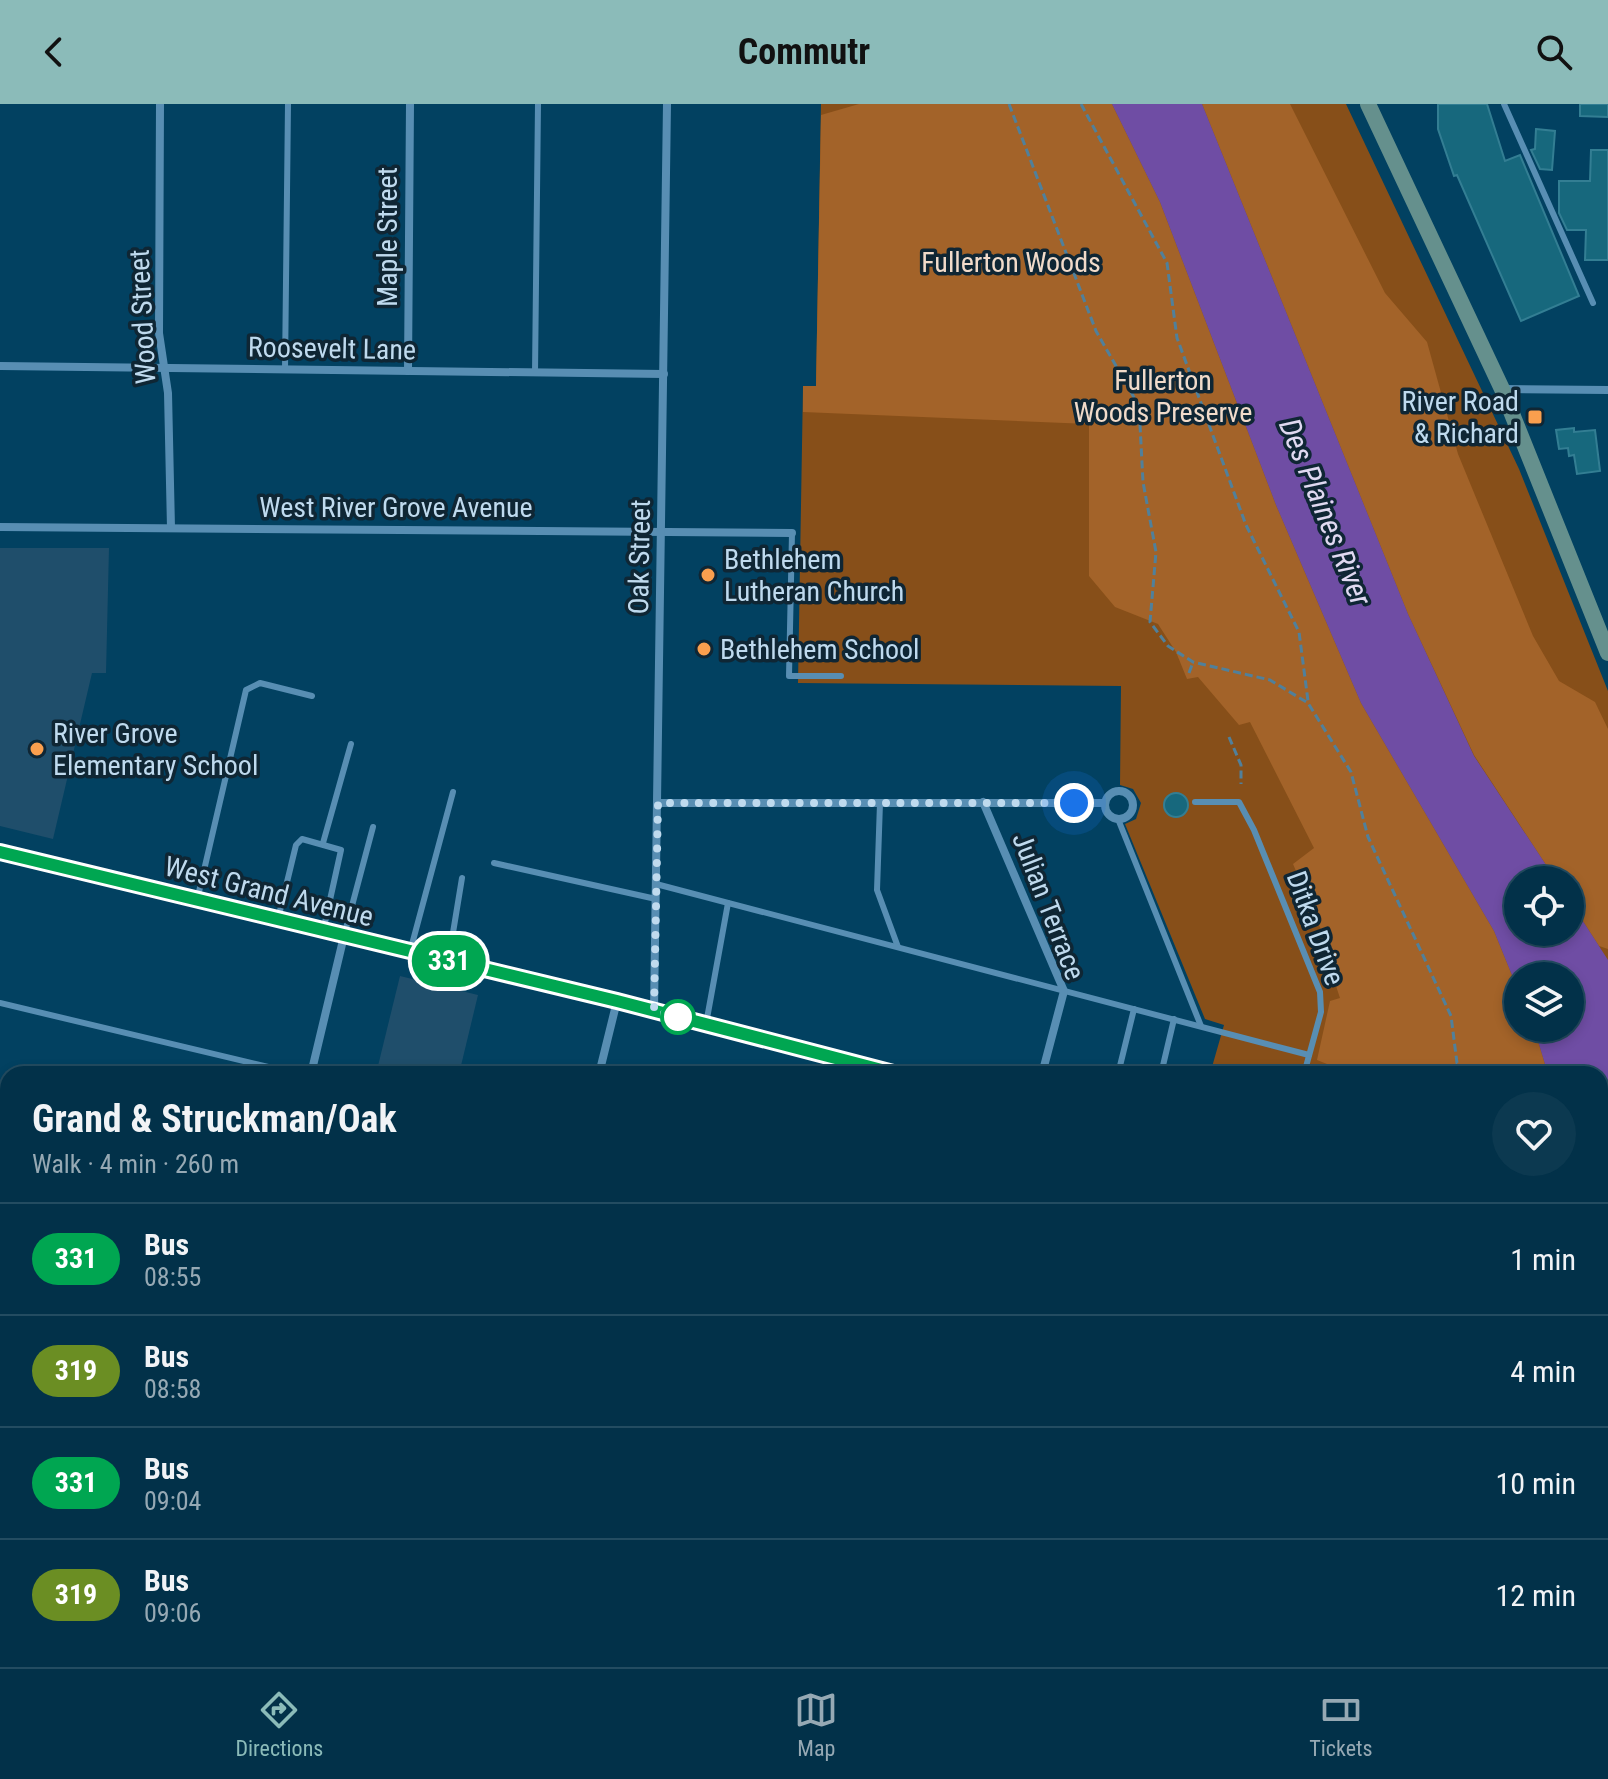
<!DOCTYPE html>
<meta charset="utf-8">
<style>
:root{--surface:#023149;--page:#0c3950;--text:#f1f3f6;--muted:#96a9b4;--line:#234c61;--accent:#8bbbb9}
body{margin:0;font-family:"Roboto Condensed",sans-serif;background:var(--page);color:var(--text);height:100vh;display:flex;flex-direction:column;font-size:30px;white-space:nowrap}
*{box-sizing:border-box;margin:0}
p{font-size:26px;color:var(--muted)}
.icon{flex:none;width:44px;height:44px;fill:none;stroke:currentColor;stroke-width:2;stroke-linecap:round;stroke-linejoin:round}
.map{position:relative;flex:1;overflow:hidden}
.details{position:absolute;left:0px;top:962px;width:1608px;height:602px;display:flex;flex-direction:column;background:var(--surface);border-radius:24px 24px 0 0;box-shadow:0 4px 12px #0003,0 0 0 2px var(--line)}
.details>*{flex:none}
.badge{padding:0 16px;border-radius:26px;font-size:28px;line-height:52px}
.controls{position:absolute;left:1504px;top:762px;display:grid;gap:16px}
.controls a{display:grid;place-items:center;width:80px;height:80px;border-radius:50%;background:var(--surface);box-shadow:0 4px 12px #0003,0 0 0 2px var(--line);font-size:40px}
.you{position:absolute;width:40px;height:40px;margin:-20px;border:6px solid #fff;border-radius:50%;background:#1a73e8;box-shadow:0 0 0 12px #1a73e833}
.map>.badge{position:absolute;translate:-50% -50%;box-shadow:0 0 0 4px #fff}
.round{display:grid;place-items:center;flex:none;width:84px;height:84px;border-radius:42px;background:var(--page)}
.overview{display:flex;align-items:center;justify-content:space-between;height:136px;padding:0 32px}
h1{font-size:38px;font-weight:700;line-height:60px}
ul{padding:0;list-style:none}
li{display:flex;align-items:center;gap:24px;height:112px;padding:0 32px;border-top:2px solid var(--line)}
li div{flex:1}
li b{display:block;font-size:30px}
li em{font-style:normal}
li .badge{min-width:88px;font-weight:700;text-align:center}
header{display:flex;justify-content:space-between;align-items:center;height:104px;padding:0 32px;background:var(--accent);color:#111;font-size:36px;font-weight:700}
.tab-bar{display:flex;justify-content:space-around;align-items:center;height:112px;border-top:2px solid var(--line);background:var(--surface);font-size:22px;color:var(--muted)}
.tab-bar a{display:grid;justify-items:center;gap:4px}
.tab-bar .active{color:var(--accent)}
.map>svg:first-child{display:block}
.built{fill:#1f4e6b}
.green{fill:#874f19;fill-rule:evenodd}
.forest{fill:#a36329}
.water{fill:#6f4da4}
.building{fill:#17687d;stroke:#337e93;stroke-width:2}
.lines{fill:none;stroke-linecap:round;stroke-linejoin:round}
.path{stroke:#50809b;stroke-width:3;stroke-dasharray:8 4;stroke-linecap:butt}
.lane{stroke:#588eb3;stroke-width:6}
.street{stroke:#588eb3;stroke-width:8}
.secondary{stroke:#65908d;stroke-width:16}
.rail{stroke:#8fb3ca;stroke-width:5;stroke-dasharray:14 14;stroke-linecap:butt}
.line-casing{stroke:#fff;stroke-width:18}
.line{stroke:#00a651;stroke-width:12}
.walk{stroke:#bfdaee;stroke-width:8;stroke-dasharray:0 14.4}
.poi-dot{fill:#fa9f4e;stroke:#0f2634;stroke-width:3}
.stop-dot{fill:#fff;stroke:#00a651;stroke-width:4}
.labels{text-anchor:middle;stroke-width:7;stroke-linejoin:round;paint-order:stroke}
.street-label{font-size:28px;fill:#bfdaee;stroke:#0f2634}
.park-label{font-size:28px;fill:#f1dbca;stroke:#0f2634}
.poi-label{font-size:28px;fill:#bfdaee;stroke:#0f2634;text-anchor:start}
.water-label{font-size:30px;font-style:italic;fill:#e0d9f1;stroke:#0f2634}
</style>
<header><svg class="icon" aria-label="back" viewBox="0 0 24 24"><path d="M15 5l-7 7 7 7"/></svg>Commutr<svg class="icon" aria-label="search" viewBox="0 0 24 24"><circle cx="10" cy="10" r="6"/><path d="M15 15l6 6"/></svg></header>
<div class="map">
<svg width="1608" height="1563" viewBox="0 0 1608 1563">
<rect width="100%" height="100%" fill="#024161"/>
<g class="built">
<path d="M 0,444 L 109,444 L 106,569 L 92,569 L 53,735 L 0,722 Z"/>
<path d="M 400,872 L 478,891 L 459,970 L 376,970 Z"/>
<path d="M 0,1384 L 8,1387 L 8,1451 L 0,1447 Z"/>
<path d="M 267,1556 L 424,1556 L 441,1563 L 284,1563 Z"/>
</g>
<g class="green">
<path d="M 821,0 L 1346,0 L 1519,365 L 1608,587 L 1608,1000 L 1600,970 L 1210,970 L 1224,921 L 1205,915 L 1125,720 L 1136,715 L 1141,699 L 1133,685 L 1120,681 L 1121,582 L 798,579 L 803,282 L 816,282 ZM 1518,776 L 1570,776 L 1570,828 L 1518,828 ZM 1518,872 L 1570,872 L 1570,924 L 1518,924 Z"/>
<path d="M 0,1447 L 8,1451 L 8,1556 L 267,1556 L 284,1563 L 0,1563 Z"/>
</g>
<g class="forest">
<path d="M 859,0 L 1112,0 L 1160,98 L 1276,401 L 1361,599 L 1494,827 L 1518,886 L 1518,924 L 1534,924 L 1548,970 L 1352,970 L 1317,956 L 1330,897 L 1340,894 L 1330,864 L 1336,861 L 1293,760 L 1314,744 L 1250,618 L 1239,621 L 1198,573 L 1187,575 L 1176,548 L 1158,520 L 1115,503 L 1089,472 L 1089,320 L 803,308 L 803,282 L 816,282 L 821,11 Z"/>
<path d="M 1202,0 L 1290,0 L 1385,189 L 1427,238 L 1458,350 L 1533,532 L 1559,577 L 1595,598 L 1608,625 L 1608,845 L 1599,842 L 1570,797 L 1570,776 L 1556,776 L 1474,651 L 1408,510 Z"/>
<path d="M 1600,1087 L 1608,1094 L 1608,1563 L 876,1563 L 883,1556 L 1600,1556 Z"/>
</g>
<path class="water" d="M 1112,0 L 1202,0 L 1408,510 L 1474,652 L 1556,776 L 1518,776 L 1518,828 L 1570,828 L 1570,797 L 1608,856 L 1608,1094 L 1600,1087 L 1600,970 L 1548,970 L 1534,924 L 1570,924 L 1570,872 L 1518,872 L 1518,886 L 1494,827 L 1361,599 L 1276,401 L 1160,98 Z"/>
<g class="building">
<path d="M 1438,0 L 1487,0 L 1505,57 L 1520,51 L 1579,192 L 1521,217 L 1457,71 L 1454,72 L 1438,25 Z"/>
<path d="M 1580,0 L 1608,0 L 1608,13 L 1580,12 Z"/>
<path d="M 1536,25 L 1555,27 L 1552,66 L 1540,65 L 1531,46 L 1535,45 Z"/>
<path d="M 1591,46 L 1608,46 L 1608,156 L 1585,156 L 1586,126 L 1567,126 L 1559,109 L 1559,77 L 1590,77 Z"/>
<path d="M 1574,324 L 1574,328 L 1595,326 L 1600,367 L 1577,370 L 1574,351 L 1569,352 L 1568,344 L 1559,345 L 1556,326 Z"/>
<circle cx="1176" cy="701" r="12"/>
</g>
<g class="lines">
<g class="path">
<path d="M 1009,0 L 1096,227 L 1139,302 L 1143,378 L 1156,448 L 1150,518 L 1168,542 L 1193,558 L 1270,576 L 1308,599 L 1351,668 L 1368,733 L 1451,912 L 1457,959 L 1468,970"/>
<path d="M 1081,0 L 1167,159 L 1177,234 L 1246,421 L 1299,528 L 1308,597"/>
<path d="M 1189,569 L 1193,558"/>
<path d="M 1229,633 L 1241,661 L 1241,680"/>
<path d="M 1600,1418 L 1608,1466"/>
</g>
<g class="lane">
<path d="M 1504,0 L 1593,199"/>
<path d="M 285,266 L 288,0"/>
<path d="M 535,269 L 538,0"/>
<path d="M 792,429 L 789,572 L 841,572"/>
<path d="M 1195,698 L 1239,698 L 1254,726 L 1320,888 L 1321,908 L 1304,970"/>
<path d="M 880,699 L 877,786 L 898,843"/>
<path d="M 1118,715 L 1201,922"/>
<path d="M 323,739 L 351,640"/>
<path d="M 494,759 L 656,795"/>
<path d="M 656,780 L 1309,951"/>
<path d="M 198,792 L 246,586 L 260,579 L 312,592"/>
<path d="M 278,815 L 296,741 L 302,735 L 341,746 L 324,823"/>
<path d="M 345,828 L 373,723"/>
<path d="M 411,844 L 453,688"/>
<path d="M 449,853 L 462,774"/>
<path d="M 0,899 L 298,970"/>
<path d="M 706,920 L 728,799"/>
<path d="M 1118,970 L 1134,905"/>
<path d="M 1161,970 L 1174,915"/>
<path d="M 0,1212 L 8,1215"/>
<path d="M 0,1553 L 8,1554"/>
<path d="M 19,1556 L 55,1563"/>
</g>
<g class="street">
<path d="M 160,0 L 159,229 L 168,289 L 171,424"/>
<path d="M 0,262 L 664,270"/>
<path d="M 408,267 L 410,0"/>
<path d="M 1502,285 L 1608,286"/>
<path d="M 0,423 L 792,429"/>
<circle cx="1119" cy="701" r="14"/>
<path d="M 983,698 L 1064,887 L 1042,970"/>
<path d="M 658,699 L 1105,699"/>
<path d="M 654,907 L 667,0"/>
<path d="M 311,970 L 344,832"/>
<path d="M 599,970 L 617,897"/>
<path d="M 0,1044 L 8,1046"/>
<path d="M 0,1358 L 8,1362"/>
<path d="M 494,1556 L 511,1563"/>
<path d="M 790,1556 L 798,1563"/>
<path d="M 850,1563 L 857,1556"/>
</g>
<g class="secondary">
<path d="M 1368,0 L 1502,285 L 1608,549"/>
<path d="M 0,748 L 617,897 L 897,970"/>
<path d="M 1600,1026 L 1608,1025"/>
</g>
<g class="rail">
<path d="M 0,1390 L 8,1394"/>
<path d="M 0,1419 L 8,1422"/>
<path d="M 340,1556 L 357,1563"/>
<path d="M 365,1556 L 382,1563"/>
<path d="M 400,1556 L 417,1563"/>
</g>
</g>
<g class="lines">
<defs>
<path id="line" d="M 0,748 L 617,897 L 897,970"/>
</defs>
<use href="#line" class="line-casing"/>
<use href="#line" class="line"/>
<path class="walk" d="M 678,913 L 654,907 L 658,699 L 1074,699"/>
</g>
<g class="poi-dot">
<rect x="1527" y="305" width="16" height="16" rx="4"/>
<circle cx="708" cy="471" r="8"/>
<circle cx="704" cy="545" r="8"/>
<circle cx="37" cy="645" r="8"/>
</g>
<circle class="stop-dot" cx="678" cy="913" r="16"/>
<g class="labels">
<g class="street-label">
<text transform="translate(387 133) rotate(-90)" y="10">Maple Street</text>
<text transform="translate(142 213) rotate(-93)" y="10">Wood Street</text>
<text transform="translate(332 244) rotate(1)" y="10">Roosevelt Lane</text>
<text x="396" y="413">West River Grove Avenue</text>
<text transform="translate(639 453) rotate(-89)" y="10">Oak Street</text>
<text transform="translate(269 787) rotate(14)" y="10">West Grand Avenue</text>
<text transform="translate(1049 802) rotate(69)" y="10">Julian Terrace</text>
<text transform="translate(1316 824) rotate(70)" y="10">Ditka Drive</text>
</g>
<g class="park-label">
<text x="1011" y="168">Fullerton Woods</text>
<text x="1163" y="286">Fullerton<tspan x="1163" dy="32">Woods Preserve</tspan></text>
</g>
<g class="poi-label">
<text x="1519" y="307" text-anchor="end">River Road<tspan x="1519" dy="32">&amp; Richard</tspan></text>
<text x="724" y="465">Bethlehem<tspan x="724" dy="32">Lutheran Church</tspan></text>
<text x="720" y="555">Bethlehem School</text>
<text x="53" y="639">River Grove<tspan x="53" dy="32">Elementary School</tspan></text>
</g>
<g class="water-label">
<text transform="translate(1325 408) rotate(68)" y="10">Des Plaines River</text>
</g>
</g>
</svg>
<div class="controls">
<a><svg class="icon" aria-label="locate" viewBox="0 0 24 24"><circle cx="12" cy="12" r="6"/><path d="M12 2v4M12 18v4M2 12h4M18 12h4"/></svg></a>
<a><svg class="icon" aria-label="layers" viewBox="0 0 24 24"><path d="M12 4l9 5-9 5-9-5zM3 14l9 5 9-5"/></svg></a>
</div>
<div class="you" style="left:1074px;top:699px"></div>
<b class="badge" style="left:449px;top:857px;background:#00a651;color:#fff">331</b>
<section class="details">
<div class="overview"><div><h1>Grand &amp; Struckman/Oak</h1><p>Walk · 4 min · 260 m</p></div><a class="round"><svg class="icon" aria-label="heart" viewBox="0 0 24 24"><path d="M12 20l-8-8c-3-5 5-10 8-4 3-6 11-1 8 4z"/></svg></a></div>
<ul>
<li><span class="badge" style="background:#00a651;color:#fff">331</span><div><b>Bus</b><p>08:55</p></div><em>1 min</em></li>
<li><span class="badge" style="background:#6b8e23;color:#fff">319</span><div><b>Bus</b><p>08:58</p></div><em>4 min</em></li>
<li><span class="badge" style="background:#00a651;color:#fff">331</span><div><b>Bus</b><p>09:04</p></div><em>10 min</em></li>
<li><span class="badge" style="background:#6b8e23;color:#fff">319</span><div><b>Bus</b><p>09:06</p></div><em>12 min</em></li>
</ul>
</section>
</div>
<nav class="tab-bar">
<a class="active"><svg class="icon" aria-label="directions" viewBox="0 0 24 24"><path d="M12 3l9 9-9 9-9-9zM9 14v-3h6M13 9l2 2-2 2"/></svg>Directions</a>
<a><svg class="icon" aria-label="map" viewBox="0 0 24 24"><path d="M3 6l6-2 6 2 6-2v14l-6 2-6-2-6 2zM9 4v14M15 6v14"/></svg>Map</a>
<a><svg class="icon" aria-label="tickets" viewBox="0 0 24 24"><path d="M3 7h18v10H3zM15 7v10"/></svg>Tickets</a>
</nav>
